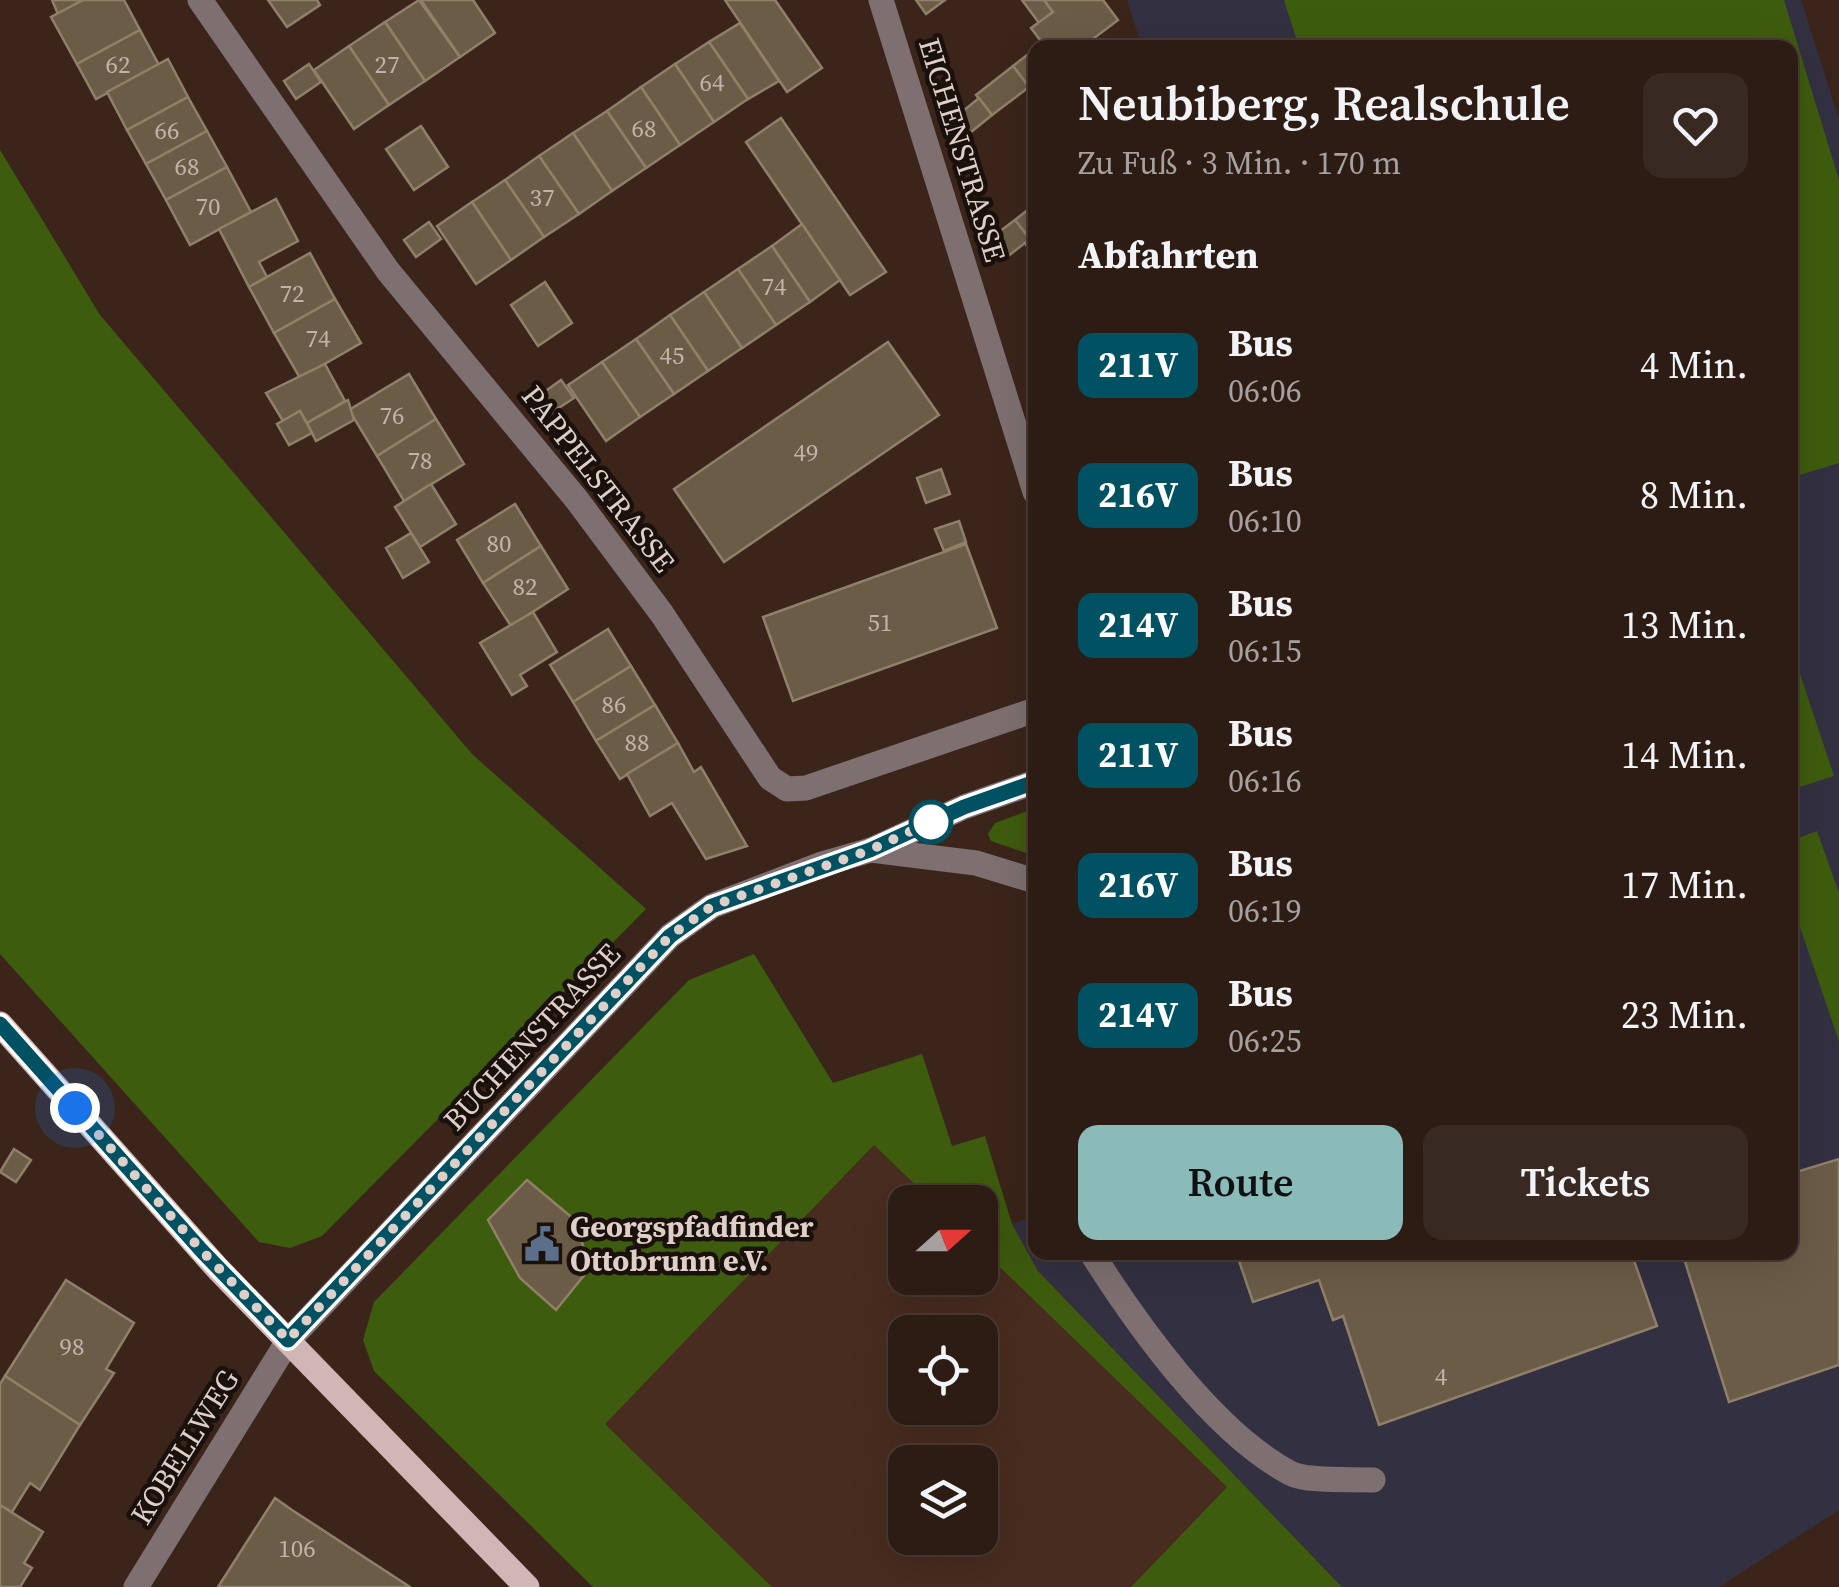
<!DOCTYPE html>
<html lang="de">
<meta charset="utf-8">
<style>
:root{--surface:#2c1c14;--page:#382922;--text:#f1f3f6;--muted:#a6a1a0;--line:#483a34;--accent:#8bbbb9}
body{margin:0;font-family:"Source Serif 4",serif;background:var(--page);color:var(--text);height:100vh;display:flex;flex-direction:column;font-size:38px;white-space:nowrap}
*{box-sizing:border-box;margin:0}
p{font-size:32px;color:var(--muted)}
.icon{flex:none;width:55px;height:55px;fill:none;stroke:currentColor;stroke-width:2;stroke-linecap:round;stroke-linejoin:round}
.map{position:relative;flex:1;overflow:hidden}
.panel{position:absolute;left:1028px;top:40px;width:770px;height:1220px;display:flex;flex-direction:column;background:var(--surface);border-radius:20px;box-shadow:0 10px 40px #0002,0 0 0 2px var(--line)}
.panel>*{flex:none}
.badge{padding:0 20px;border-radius:15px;font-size:35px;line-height:65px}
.needle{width:65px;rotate:69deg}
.controls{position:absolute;left:888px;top:1185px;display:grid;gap:20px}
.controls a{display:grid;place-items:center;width:110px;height:110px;border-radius:20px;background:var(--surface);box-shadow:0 10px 40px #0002,0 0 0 2px var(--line);font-size:50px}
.you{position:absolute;width:50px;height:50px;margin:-25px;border:8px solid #fff;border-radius:50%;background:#1a73e8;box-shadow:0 0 0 15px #1a73e833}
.map>.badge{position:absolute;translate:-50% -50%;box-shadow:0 0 0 5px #fff}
h2{padding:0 50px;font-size:38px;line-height:90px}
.round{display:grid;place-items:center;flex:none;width:105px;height:105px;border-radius:20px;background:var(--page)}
.summary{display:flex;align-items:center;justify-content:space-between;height:170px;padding:0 50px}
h1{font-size:48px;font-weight:600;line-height:75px}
.button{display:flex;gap:20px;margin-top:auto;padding:20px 50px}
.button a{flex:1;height:115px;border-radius:20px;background:var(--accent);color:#111;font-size:40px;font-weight:600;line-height:115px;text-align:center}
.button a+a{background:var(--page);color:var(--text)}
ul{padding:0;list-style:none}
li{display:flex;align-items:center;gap:30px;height:130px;padding:0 50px}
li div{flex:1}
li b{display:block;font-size:38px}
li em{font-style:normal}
li .badge{min-width:110px;font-weight:700;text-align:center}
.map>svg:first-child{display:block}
.built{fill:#482c1f;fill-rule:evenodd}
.education{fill:#333041}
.green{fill:#3e5c0e}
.building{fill:#6b5c47;stroke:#90806a;stroke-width:2.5}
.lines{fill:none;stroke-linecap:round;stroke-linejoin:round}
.minor{stroke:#7e7070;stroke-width:25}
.major{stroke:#d2b6b5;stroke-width:25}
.line-casing{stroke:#fff;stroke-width:22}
.line{stroke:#005262;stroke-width:15}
.walk{stroke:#dfcfc9;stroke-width:10;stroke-dasharray:0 18}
.stop-dot{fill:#fff;stroke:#005262;stroke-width:5}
.labels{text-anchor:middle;stroke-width:9;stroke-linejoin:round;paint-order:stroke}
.number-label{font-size:25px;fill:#c2b2a8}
.street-label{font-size:30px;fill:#dfcfc9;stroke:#1b110c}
.poi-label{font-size:30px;font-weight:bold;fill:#dfcfc9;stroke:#1b110c;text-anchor:start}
</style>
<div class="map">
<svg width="1839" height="1587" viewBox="0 0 1839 1587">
<rect width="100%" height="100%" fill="#3b251b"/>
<path class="built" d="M 874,1145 L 933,1202 L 905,1202 L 905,1278 L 980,1278 L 980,1248 L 1227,1487 L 1131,1587 L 772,1587 L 604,1424 ZM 905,1332 L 980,1332 L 980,1408 L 905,1408 ZM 905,1462 L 980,1462 L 980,1538 L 905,1538 Z"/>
<path class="education" d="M 1127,0 L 1801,0 L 1839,119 L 1839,1510 L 1719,1587 L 1342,1587 L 1038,1271 L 1012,1224 L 1035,1216 L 1035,1252 L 1790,1252 L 1790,48 L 1142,47 Z"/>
<g class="green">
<path d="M 1284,0 L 1784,0 L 1839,180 L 1839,463 L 1790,478 L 1790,48 L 1299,47 Z"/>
<path d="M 0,150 L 100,315 L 472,754 L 646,909 L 322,1236 L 290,1248 L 259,1242 L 0,954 Z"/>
<path d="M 1790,644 L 1834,776 L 1790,790 Z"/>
<path d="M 1035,808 L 1035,856 L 991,841 L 988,834 L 995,823 Z"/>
<path d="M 1817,831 L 1839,893 L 1839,1041 L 1790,898 L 1790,841 Z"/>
<path d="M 754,954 L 833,1083 L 922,1054 L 952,1146 L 985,1136 L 1012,1224 L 1038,1271 L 1342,1587 L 1131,1587 L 1227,1487 L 980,1248 L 980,1202 L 933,1202 L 874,1145 L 605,1424 L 772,1587 L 593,1587 L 374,1371 L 363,1340 L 374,1302 L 689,980 Z"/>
</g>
<g class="building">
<path d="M 52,0 L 83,0 L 58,14 Z"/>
<path d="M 83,0 L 124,0 L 140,30 L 77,64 L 51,17 Z"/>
<path d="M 268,0 L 317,0 L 320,5 L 287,27 Z"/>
<path d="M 419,0 L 460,57 L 425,81 L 385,22 Z"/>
<path d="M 421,0 L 473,0 L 495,33 L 460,57 Z"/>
<path d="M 725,0 L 775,0 L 822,68 L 787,92 Z"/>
<path d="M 916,0 L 945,0 L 926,14 Z"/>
<path d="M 1022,0 L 1044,0 L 1053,12 L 1039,23 Z"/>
<path d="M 1044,0 L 1103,0 L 1118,20 L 1081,48 L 1046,48 L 1031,28 L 1053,12 Z"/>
<path d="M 385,22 L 425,81 L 389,105 L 349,46 Z"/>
<path d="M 740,23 L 779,81 L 748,99 L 709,42 Z"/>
<path d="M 140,30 L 159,65 L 96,99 L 77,64 Z"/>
<path d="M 709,42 L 748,99 L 714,122 L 675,64 Z"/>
<path d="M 349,46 L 389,105 L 354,129 L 314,70 Z"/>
<path d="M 1035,49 L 1035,82 L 1029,87 L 1013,66 Z"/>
<path d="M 168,59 L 188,97 L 127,130 L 107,92 Z"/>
<path d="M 309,64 L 321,82 L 296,99 L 284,81 Z"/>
<path d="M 675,64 L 714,122 L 680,145 L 641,87 Z"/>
<path d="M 1013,66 L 1029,87 L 992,115 L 976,95 Z"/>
<path d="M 641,87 L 680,145 L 646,168 L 607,111 Z"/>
<path d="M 188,97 L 207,131 L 146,164 L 127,130 Z"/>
<path d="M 979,98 L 992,115 L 965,137 L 951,121 Z"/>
<path d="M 607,111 L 646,168 L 612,191 L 573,133 Z"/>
<path d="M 781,118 L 886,272 L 850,295 L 746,142 Z"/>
<path d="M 421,126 L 448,167 L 414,190 L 386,149 Z"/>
<path d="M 207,131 L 227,167 L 166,200 L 146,164 Z"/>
<path d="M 573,133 L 612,191 L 579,214 L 539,156 Z"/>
<path d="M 539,156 L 579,214 L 544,237 L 505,180 Z"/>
<path d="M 227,167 L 251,212 L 190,245 L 166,200 Z"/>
<path d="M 505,180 L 544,237 L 511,260 L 472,202 Z"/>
<path d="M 276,199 L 298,241 L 259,262 L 267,277 L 249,287 L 219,229 Z"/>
<path d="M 472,202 L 511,260 L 476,284 L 437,226 Z"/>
<path d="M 1035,204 L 1035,234 L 1030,239 L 1015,220 Z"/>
<path d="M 1015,220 L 1030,239 L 1007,257 L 992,237 Z"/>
<path d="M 429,222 L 441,239 L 416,257 L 404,240 Z"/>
<path d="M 802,224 L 840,280 L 810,302 L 772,246 Z"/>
<path d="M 1034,237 L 1035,239 L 1035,259 L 1025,243 Z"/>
<path d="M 772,246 L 810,302 L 776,325 L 738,269 Z"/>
<path d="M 310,253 L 335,299 L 274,333 L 249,287 Z"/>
<path d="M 738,269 L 776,325 L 742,348 L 704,292 Z"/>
<path d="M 545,282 L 572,323 L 538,346 L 511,305 Z"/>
<path d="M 704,292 L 742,348 L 708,371 L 670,315 Z"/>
<path d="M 335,299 L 361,343 L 300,378 L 274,333 Z"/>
<path d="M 670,315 L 708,371 L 674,394 L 636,339 Z"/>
<path d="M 636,339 L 674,394 L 640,417 L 602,362 Z"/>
<path d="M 888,342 L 939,415 L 724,562 L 674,489 Z"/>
<path d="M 602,362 L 640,417 L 606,441 L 568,385 Z"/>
<path d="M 325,364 L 345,401 L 307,423 L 300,411 L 283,421 L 266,393 Z"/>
<path d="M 409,374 L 436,419 L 377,456 L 349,410 Z"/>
<path d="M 561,380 L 574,398 L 548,415 L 537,397 Z"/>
<path d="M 348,400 L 354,420 L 316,441 L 307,423 Z"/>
<path d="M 300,411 L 312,433 L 289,445 L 277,424 Z"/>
<path d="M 436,419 L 464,464 L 404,501 L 377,456 Z"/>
<path d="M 941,469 L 950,494 L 926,503 L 917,478 Z"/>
<path d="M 431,484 L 456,524 L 420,547 L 395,507 Z"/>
<path d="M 515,504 L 541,546 L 483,583 L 457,540 Z"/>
<path d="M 959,521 L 966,542 L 944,551 L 935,529 Z"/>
<path d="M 411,533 L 429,562 L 403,578 L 386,548 Z"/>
<path d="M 966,544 L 997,628 L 793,701 L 763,617 Z"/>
<path d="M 541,546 L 568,589 L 511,626 L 483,583 Z"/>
<path d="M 533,612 L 557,652 L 520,675 L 527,686 L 512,695 L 480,643 Z"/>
<path d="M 608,629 L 631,666 L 573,702 L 550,665 Z"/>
<path d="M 631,666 L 655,705 L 596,741 L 573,702 Z"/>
<path d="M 655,705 L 678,743 L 620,779 L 596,741 Z"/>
<path d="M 678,743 L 694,772 L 701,767 L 747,846 L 706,859 L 672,803 L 650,816 L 627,774 Z"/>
<path d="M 14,1149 L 31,1160 L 16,1182 L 0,1172 Z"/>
<path d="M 1839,1159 L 1839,1365 L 1729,1402 L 1682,1252 L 1790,1252 L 1790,1174 Z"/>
<path d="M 527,1180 L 575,1220 L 590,1268 L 556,1310 L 520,1278 L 488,1220 Z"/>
<path d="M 1236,1252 L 1631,1252 L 1657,1326 L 1379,1425 L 1343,1316 L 1333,1320 L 1319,1280 L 1253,1302 Z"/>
<path d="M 66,1280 L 134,1323 L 106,1369 L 114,1373 L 80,1425 L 5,1376 Z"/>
<path d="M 5,1376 L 80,1425 L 40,1490 L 30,1483 L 12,1512 L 0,1505 L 0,1384 Z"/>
<path d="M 275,1498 L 292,1510 L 410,1587 L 218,1587 Z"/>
<path d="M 0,1505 L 43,1532 L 24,1563 L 32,1568 L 20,1587 L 0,1587 Z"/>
</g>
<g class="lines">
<g class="minor">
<path d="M 200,0 L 388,271 L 577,500 L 662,614 L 770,778 L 787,789 L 806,788 L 1035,710"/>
<path d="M 881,0 L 1035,492"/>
<path d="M 871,850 L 976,863 L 1035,881"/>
<path d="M 1091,1252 C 1137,1325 1213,1432 1290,1473 C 1306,1482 1353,1479 1373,1480"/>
<path d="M 136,1587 L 288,1341 L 670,936 L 712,906 L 822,864 L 871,850 L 964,807 L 1035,782"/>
</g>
<path class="major" d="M 0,1024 L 218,1269 L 527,1587"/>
</g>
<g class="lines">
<defs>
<path id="line" d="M 0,1024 L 202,1251 L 288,1340 L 670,936 L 712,906 L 870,850 L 964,807 L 1035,782"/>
</defs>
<use href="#line" class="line-casing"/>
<use href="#line" class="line"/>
<path class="walk" d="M 75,1108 L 202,1251 L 288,1340 L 670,936 L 712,906 L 870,850 L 931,822"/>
</g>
<defs>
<symbol id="civic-bare" viewBox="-9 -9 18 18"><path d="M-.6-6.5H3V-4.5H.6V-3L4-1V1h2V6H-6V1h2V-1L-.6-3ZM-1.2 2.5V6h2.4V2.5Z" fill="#5c6f8a" stroke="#1b110c" stroke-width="2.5" paint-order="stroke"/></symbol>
</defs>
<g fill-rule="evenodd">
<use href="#civic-bare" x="517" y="1219" width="50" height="50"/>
</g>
<circle class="stop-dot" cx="931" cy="822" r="20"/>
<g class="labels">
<g class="number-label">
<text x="118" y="73">62</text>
<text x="387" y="73">27</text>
<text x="712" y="91">64</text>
<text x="644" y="137">68</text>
<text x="167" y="139">66</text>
<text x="187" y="175">68</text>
<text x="542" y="206">37</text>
<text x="208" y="215">70</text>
<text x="774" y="295">74</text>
<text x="292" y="302">72</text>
<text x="318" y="347">74</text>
<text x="672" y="364">45</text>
<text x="392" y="424">76</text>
<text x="806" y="461">49</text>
<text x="420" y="469">78</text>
<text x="499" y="552">80</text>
<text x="525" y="595">82</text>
<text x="880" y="631">51</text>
<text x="614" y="713">86</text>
<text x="637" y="751">88</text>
<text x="72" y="1355">98</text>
<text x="1441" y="1385">4</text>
<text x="297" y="1557">106</text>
</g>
<g class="street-label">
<text transform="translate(962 150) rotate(73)" y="10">EICHENSTRASSE</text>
<text transform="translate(598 479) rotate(52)" y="10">PAPPELSTRASSE</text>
<text transform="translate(532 1037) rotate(-47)" y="10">BUCHENSTRASSE</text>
<text transform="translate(185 1447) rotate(-58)" y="10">KOBELLWEG</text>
</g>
<g class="poi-label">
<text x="570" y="1237">Georgspfadfinder<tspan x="570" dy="34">Ottobrunn e.V.</tspan></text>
</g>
</g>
</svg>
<div class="controls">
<a><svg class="needle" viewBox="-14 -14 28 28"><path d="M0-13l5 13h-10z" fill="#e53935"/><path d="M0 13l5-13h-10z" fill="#a6a1a0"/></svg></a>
<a><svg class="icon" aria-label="locate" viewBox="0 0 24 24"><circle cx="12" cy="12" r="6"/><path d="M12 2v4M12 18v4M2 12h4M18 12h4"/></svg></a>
<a><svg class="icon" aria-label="layers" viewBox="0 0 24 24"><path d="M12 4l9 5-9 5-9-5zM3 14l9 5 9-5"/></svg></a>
</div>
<div class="you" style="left:75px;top:1108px"></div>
<section class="panel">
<div class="summary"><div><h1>Neubiberg, Realschule</h1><p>Zu Fuß · 3 Min. · 170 m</p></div><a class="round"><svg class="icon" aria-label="heart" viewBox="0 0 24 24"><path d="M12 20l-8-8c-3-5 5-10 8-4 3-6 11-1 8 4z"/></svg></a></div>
<h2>Abfahrten</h2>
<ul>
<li><span class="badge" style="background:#005262;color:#fff">211V</span><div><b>Bus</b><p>06:06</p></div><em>4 Min.</em></li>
<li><span class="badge" style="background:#005262;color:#fff">216V</span><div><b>Bus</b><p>06:10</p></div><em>8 Min.</em></li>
<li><span class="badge" style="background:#005262;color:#fff">214V</span><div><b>Bus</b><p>06:15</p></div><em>13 Min.</em></li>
<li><span class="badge" style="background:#005262;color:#fff">211V</span><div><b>Bus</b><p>06:16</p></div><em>14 Min.</em></li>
<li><span class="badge" style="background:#005262;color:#fff">216V</span><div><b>Bus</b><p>06:19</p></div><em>17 Min.</em></li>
<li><span class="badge" style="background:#005262;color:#fff">214V</span><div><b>Bus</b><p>06:25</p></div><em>23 Min.</em></li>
</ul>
<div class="button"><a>Route</a><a>Tickets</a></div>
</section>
</div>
